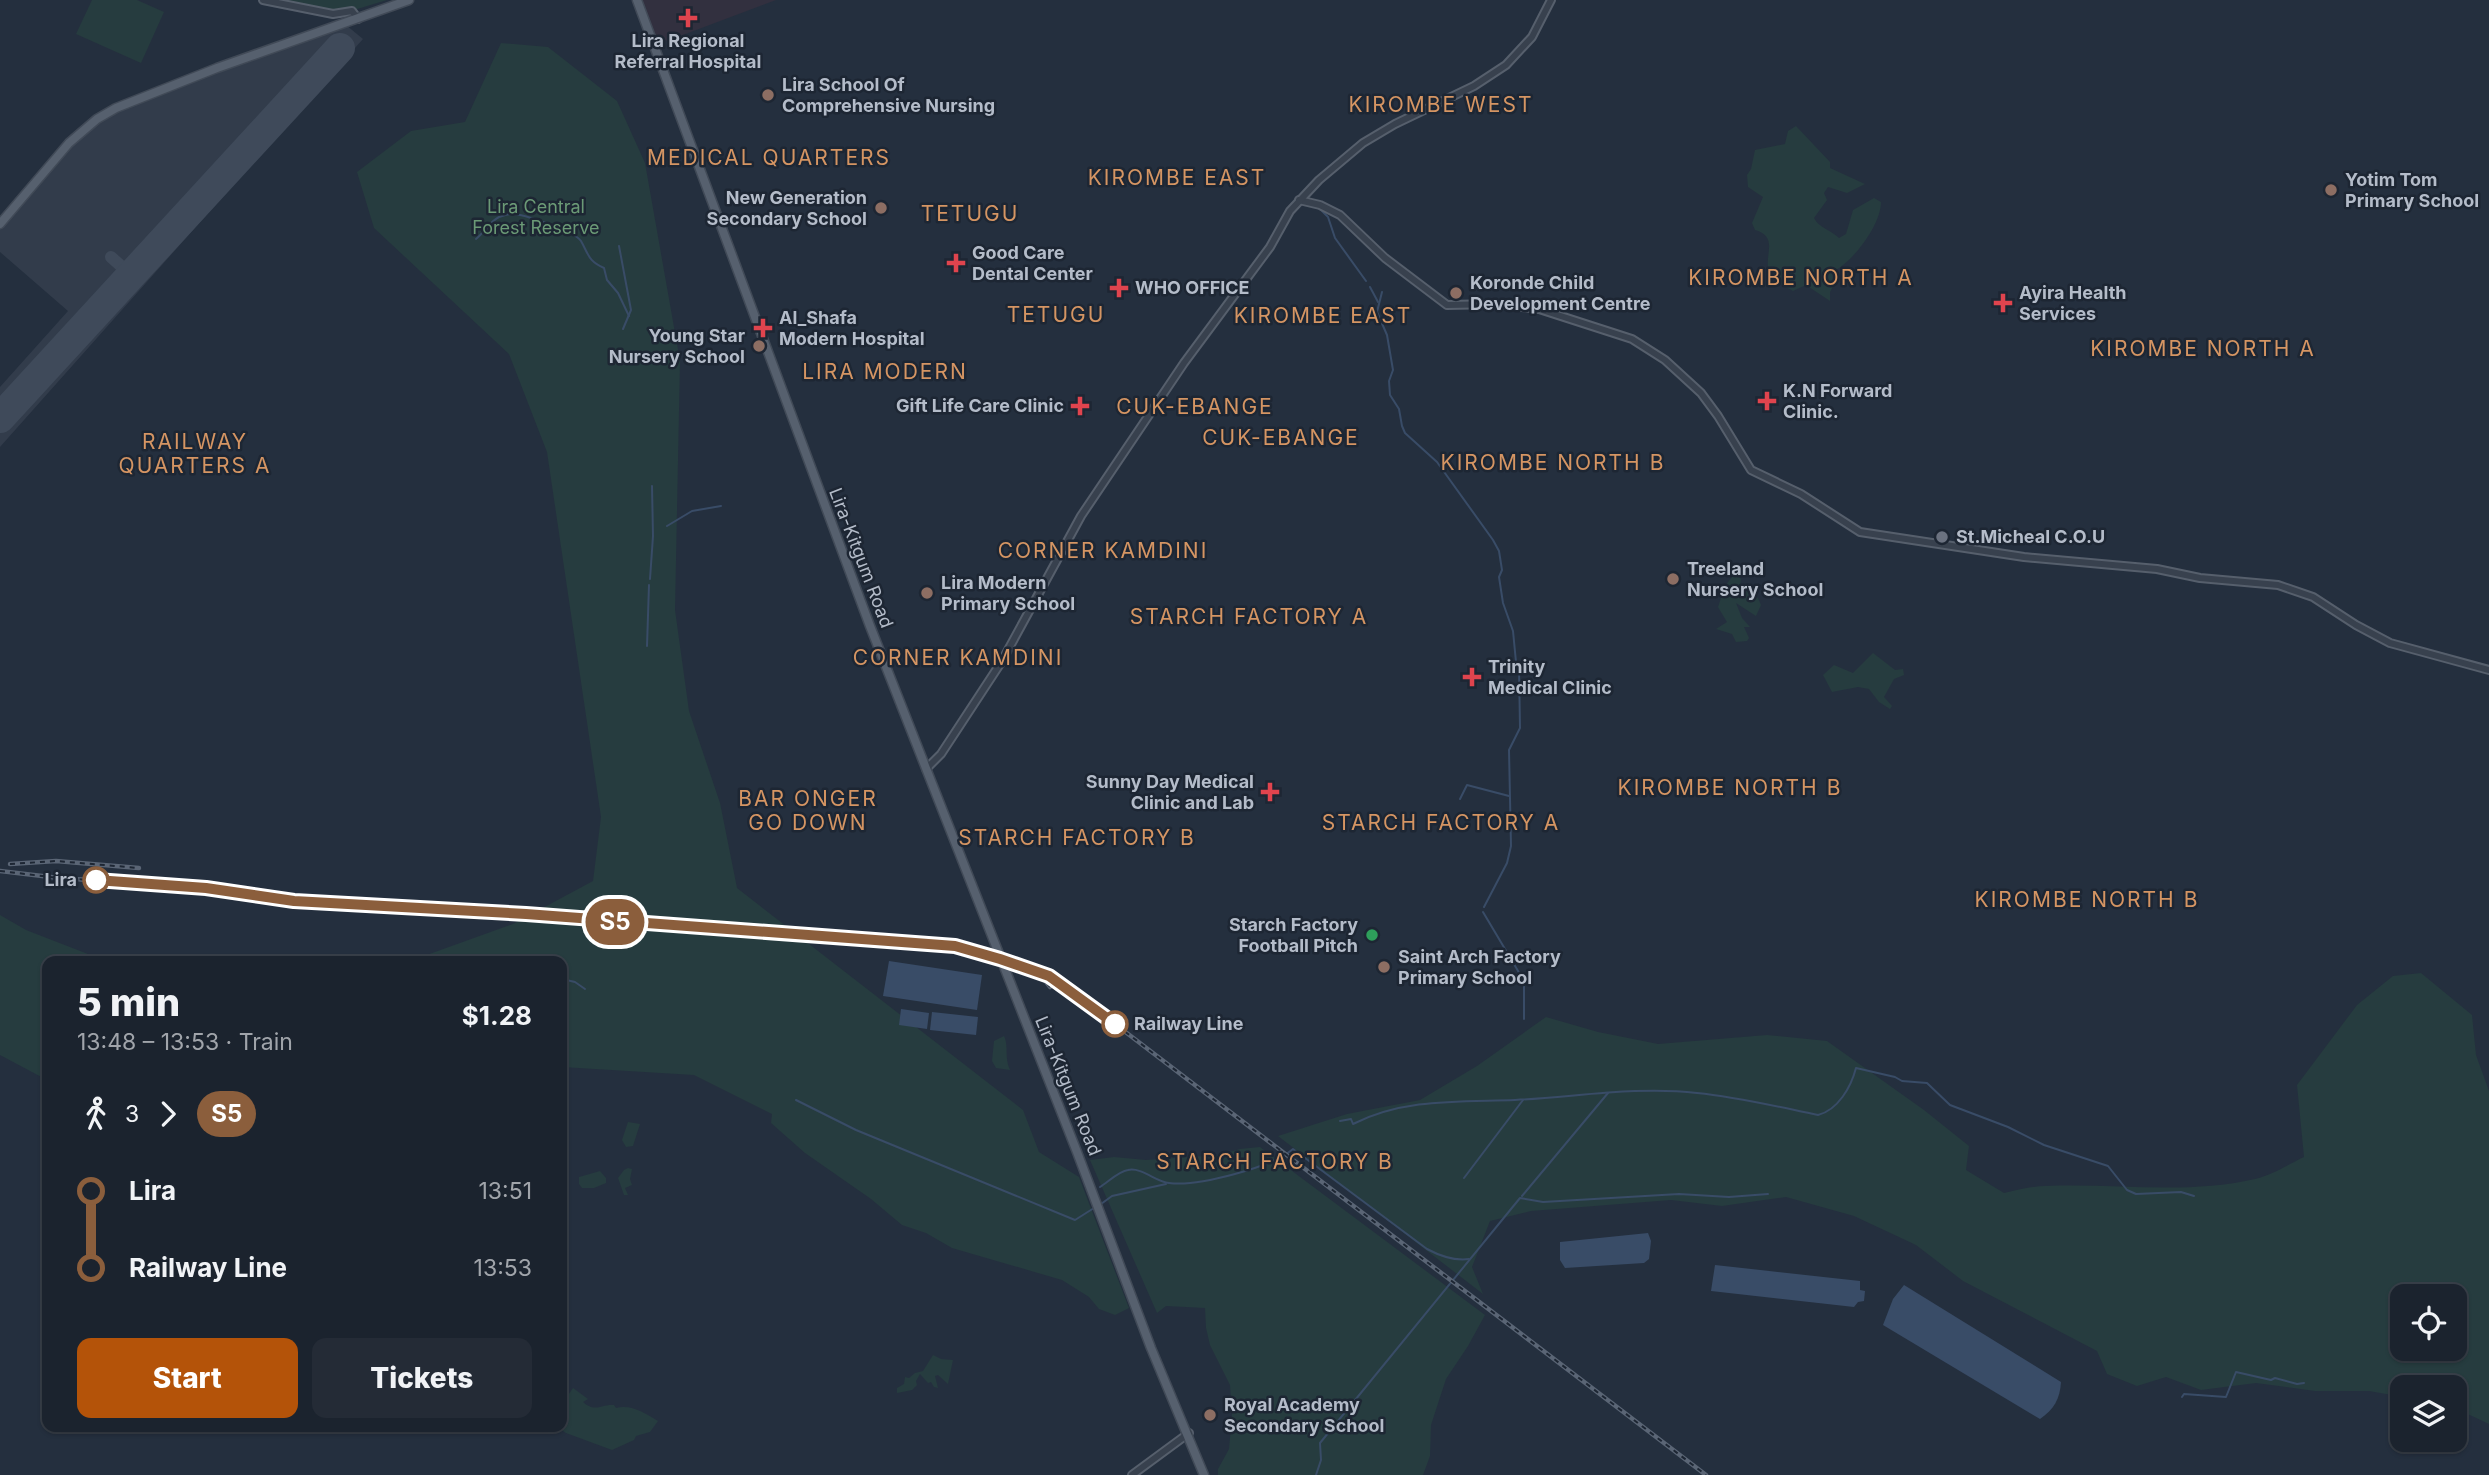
<!DOCTYPE html>
<meta charset="utf-8">
<style>
:root{--surface:#1b232e;--page:#242b36;--text:#f1f3f6;--muted:#a0a4aa;--line:#39404a;--accent:#b45309}
body{margin:0;font-family:Inter,sans-serif;background:var(--page);color:var(--text);height:100vh;display:flex;flex-direction:column;font-size:26px;white-space:nowrap}
*{box-sizing:border-box;margin:0}
p{font-size:23px;color:var(--muted)}
.icon{flex:none;width:38px;height:38px;fill:none;stroke:currentColor;stroke-width:2;stroke-linecap:round;stroke-linejoin:round}
.map{position:relative;flex:1;overflow:hidden}
.details{position:absolute;left:42px;top:956px;width:525px;height:476px;display:flex;flex-direction:column;background:var(--surface);border-radius:14px;box-shadow:0 2px 5px #0004,0 0 0 2px var(--line)}
.details>*{flex:none}
.badge{padding:0 14px;border-radius:23px;font-size:24px;line-height:46px}
.controls{position:absolute;left:2390px;top:1284px;display:grid;gap:14px}
.controls a{display:grid;place-items:center;width:77px;height:77px;border-radius:14px;background:var(--surface);box-shadow:0 2px 5px #0004,0 0 0 2px var(--line);font-size:35px}
.map>.badge{position:absolute;translate:-50% -50%;box-shadow:0 0 0 4px #fff}
.legs{display:flex;align-items:center;gap:10px;height:77px;padding:0 35px;font-size:23px}
.legs p{margin-inline-start:auto}
.head{display:flex;align-items:center;justify-content:space-between;height:119px;padding:0 35px}
h1{font-size:38px;font-weight:800;line-height:52px}
.cta{display:flex;gap:14px;margin-top:auto;padding:14px 35px}
.cta a{flex:1;height:80px;border-radius:14px;background:var(--accent);color:#fff;font-size:28px;font-weight:800;line-height:80px;text-align:center}
.cta a+a{background:var(--page);color:var(--text)}
ul{padding:0 35px;list-style:none}
li{display:flex;align-items:center;gap:24px;height:77px;font-size:26px}
li i{display:grid;place-items:center;width:10px;height:100%;margin:0 9px;background:currentColor}
li i::after{content:'';width:18px;height:18px;margin:-9px;border:5px solid;border-radius:50%;background:var(--surface)}
li p{margin-inline-start:auto}
li:first-child i{background:linear-gradient(#0000 50%,currentColor 0)}
li:last-child i{background:linear-gradient(currentColor 50%,#0000 0)}
.map>svg:first-child{display:block}
.medical{fill:#32303f}
.airport{fill:#323c4b}
.green{fill:#263c3f;fill-rule:evenodd}
.water{fill:#394c67}
.lines{fill:none;stroke-linecap:round;stroke-linejoin:round}
.stream{stroke:#394c67;stroke-width:2}
.taxiway{stroke:#3f4a5a;stroke-width:12}
.runway{stroke:#3f4a5a;stroke-width:30}
.minor-casing{stroke:#565f6c;stroke-width:10}
.major-casing{stroke:#414a57;stroke-width:11}
.minor{stroke:#38414e;stroke-width:6}
.major{stroke:#56606e;stroke-width:8}
.rail-casing{stroke:#5a6575;stroke-width:4.5}
.rail{stroke:#1d2633;stroke-width:2;stroke-dasharray:5;stroke-linecap:butt}
.line-1-casing{stroke:#fff;stroke-width:16}
.line-1{stroke:#8b5e3c;stroke-width:10}
.health-dot{fill:#e0444e;stroke:#1d2633;stroke-width:2.5}
.education-dot{fill:#8d6e63;stroke:#1d2633;stroke-width:2.5}
.worship-dot{fill:#6b7280;stroke:#1d2633;stroke-width:2.5}
.stop-1-dot{fill:#fff;stroke:#8b5e3c;stroke-width:3.5}
.leisure-dot{fill:#2e9e5b;stroke:#1d2633;stroke-width:2.5}
.labels{text-anchor:middle;stroke-width:5;stroke-linejoin:round;paint-order:stroke}
.poi-label{font-size:18px;font-weight:bold;fill:#b4bcc9;stroke:#1d2633;text-anchor:start}
.park-label{font-size:18px;fill:#6b9a76;stroke:#1d2633}
.street-label{font-size:18px;fill:#b4bcc9;stroke:#1d2633}
.stop-label{font-size:18px;font-weight:bold;fill:#b4bcc9;stroke:#1d2633;text-anchor:end}
.quarter-label{font-size:21px;letter-spacing:2px;fill:#d59563;stroke:#1d2633}
</style>
<div class="map">
<svg width="2489" height="1475" viewBox="0 0 2489 1475">
<rect width="100%" height="100%" fill="#242f3e"/>
<path class="medical" d="M 641,0 L 776,0 L 667,41 L 655,36 Z"/>
<path class="airport" d="M 346,25 L 363,39 L 0,447 L 0,387 L 68,311 L 0,252 L 0,229 L 69,147 L 101,121 L 143,99 Z"/>
<g class="green">
<path d="M 92,0 L 137,0 L 164,12 L 141,63 L 76,34 Z"/>
<path d="M 277,0 L 387,0 L 344,13 Z"/>
<path d="M 501,43 L 548,47 L 617,101 L 645,163 L 680,361 L 675,610 L 689,711 L 720,803 L 737,888 L 1023,1110 L 1039,1152 L 1079,1177 L 1129,1308 L 1115,1315 L 1099,1309 L 1089,1297 L 1062,1280 L 952,1248 L 926,1233 L 902,1225 L 871,1199 L 805,1153 L 771,1123 L 772,1114 L 694,1075 L 562,1067 L 562,961 L 410,961 L 513,924 L 593,881 L 601,817 L 547,452 L 509,354 L 374,228 L 357,172 L 411,131 L 465,122 Z"/>
<path d="M 1796,126 L 1830,162 L 1830,168 L 1865,184 L 1847,193 L 1828,187 L 1824,193 L 1827,200 L 1814,218 C 1819,228 1831,230 1839,238 L 1846,234 L 1853,210 L 1874,198 L 1881,202 C 1881,224 1855,259 1836,270 L 1837,279 L 1830,292 L 1830,301 L 1806,285 L 1793,291 C 1787,287 1778,284 1773,278 C 1758,261 1783,238 1755,230 L 1752,223 L 1763,197 L 1748,187 L 1747,175 L 1751,169 L 1755,150 L 1785,144 L 1788,131 Z"/>
<path d="M 1735,573 L 1741,579 L 1740,587 L 1758,598 L 1761,605 L 1756,616 L 1736,603 L 1742,618 L 1750,627 L 1744,627 L 1749,638 L 1747,641 L 1736,642 L 1732,634 L 1716,629 L 1727,622 L 1718,607 L 1725,586 Z"/>
<path d="M 1873,653 L 1895,670 L 1903,669 L 1904,675 L 1894,679 L 1884,697 L 1892,706 L 1890,709 L 1879,702 L 1869,689 L 1858,687 L 1832,692 L 1823,675 L 1834,665 L 1853,673 Z"/>
<path d="M 0,915 L 26,930 L 106,961 L 47,961 L 47,1080 L 0,1055 Z"/>
<path d="M 2421,973 L 2472,1015 L 2476,1055 L 2489,1091 L 2489,1424 L 2455,1408 L 2455,1388 L 2403,1388 L 2403,1397 L 2369,1391 L 2315,1391 L 2256,1383 L 2201,1390 L 2166,1377 L 2137,1386 L 2107,1374 L 2097,1351 L 1963,1281 L 1916,1245 L 1854,1216 L 1786,1197 L 1722,1206 L 1671,1200 L 1531,1211 L 1490,1221 L 1472,1267 L 1483,1294 L 1278,1136 L 1347,1114 L 1420,1100 L 1477,1066 L 1546,1017 L 1598,1032 L 1658,1044 L 1767,1035 L 1827,1041 L 1924,1110 L 1969,1146 L 1966,1170 L 2004,1193 C 2018,1190 2032,1186 2046,1186 C 2116,1183 2186,1195 2255,1179 C 2272,1175 2289,1164 2304,1157 L 2297,1085 L 2357,1005 L 2393,976 ZM 2403,1297 L 2455,1297 L 2455,1349 L 2403,1349 Z"/>
<path d="M 1004,1036 C 1009,1046 1004,1057 1010,1070 L 996,1068 L 992,1061 L 994,1041 Z"/>
<path d="M 628,1122 L 640,1124 L 633,1146 L 626,1147 L 622,1140 Z"/>
<path d="M 1260,1147 L 1485,1315 L 1468,1346 L 1446,1379 L 1431,1425 L 1430,1456 L 1423,1475 L 1218,1475 L 1218,1469 L 1229,1449 L 1232,1416 L 1230,1385 L 1210,1345 L 1206,1328 L 1205,1308 L 1166,1306 L 1157,1313 L 1090,1160 L 1114,1157 L 1146,1160 L 1219,1155 L 1240,1149 Z"/>
<path d="M 628,1168 L 632,1169 L 630,1179 L 632,1185 L 625,1188 L 628,1195 L 624,1195 L 618,1178 L 624,1170 Z"/>
<path d="M 600,1171 L 606,1178 L 606,1183 L 594,1188 L 582,1188 L 579,1184 L 579,1177 Z"/>
<path d="M 933,1355 L 941,1359 L 953,1360 L 948,1384 L 938,1375 L 935,1376 L 938,1388 L 934,1387 L 931,1382 L 928,1383 L 920,1374 L 916,1381 L 917,1385 L 912,1390 L 897,1393 L 897,1388 L 904,1384 L 905,1377 L 909,1378 L 915,1373 L 923,1371 Z"/>
<path d="M 573,1388 L 588,1399 L 583,1402 C 595,1413 601,1404 614,1405 L 616,1408 C 631,1404 645,1413 658,1421 L 650,1432 L 636,1436 L 634,1440 L 612,1450 L 566,1433 L 556,1426 L 562,1426 L 562,1404 Z"/>
</g>
<g class="water">
<path d="M 889,961 L 982,975 L 977,1010 L 883,996 Z"/>
<path d="M 901,1009 L 929,1013 L 927,1029 L 899,1025 Z"/>
<path d="M 932,1012 L 978,1017 L 976,1035 L 930,1030 Z"/>
<path d="M 1648,1233 L 1651,1241 L 1649,1259 L 1644,1263 L 1565,1268 L 1560,1260 L 1560,1242 Z"/>
<path d="M 1715,1265 L 1860,1281 L 1860,1290 L 1865,1291 L 1864,1301 L 1858,1302 L 1854,1307 L 1711,1291 Z"/>
<path d="M 1904,1285 L 2061,1382 C 2060,1399 2054,1409 2040,1419 L 1883,1325 L 1893,1299 Z"/>
</g>
<g class="lines">
<g class="stream">
<path d="M 1319,208 L 1328,217 L 1335,238 L 1366,281"/>
<path d="M 476,239 C 485,232 488,223 499,217 C 500,217 508,214 510,214 C 522,213 574,231 581,241 C 589,255 588,261 604,268 L 607,280 L 618,293 L 629,316"/>
<path d="M 619,246 L 631,310 L 623,329"/>
<path d="M 1370,287 L 1378,302"/>
<path d="M 1382,292 L 1377,312 L 1387,335 L 1393,370 L 1389,381 L 1390,395 L 1399,409 L 1402,426 L 1405,433 L 1437,462 L 1493,540 L 1499,551 L 1502,570 L 1499,577 L 1503,603 L 1513,631 L 1516,662 L 1519,668 L 1520,728 L 1509,750 L 1511,846 L 1507,863 L 1484,907"/>
<path d="M 667,526 L 692,511 L 721,506"/>
<path d="M 650,579 L 653,536 L 652,486"/>
<path d="M 647,646 L 649,585"/>
<path d="M 1460,799 L 1467,785 L 1509,796"/>
<path d="M 1483,912 L 1524,981 L 1524,1019"/>
<path d="M 562,979 L 575,982 L 585,989"/>
<path d="M 796,1100 L 856,1130 L 1075,1220 L 1094,1208"/>
<path d="M 1340,1121 L 1351,1119 L 1353,1124 C 1404,1098 1460,1102 1515,1100 C 1576,1097 1637,1086 1697,1093 C 1738,1097 1779,1107 1818,1115 C 1838,1110 1851,1087 1856,1068 L 1895,1077 L 1902,1081 L 1927,1083 L 1950,1105 L 2008,1127 L 2044,1145 L 2108,1166 L 2127,1190 L 2136,1194 L 2181,1192 L 2194,1196"/>
<path d="M 1464,1178 L 1523,1100"/>
<path d="M 1100,1187 C 1108,1182 1119,1171 1128,1170 C 1142,1167 1156,1182 1169,1183 C 1198,1187 1272,1167 1293,1149 L 1427,1249 C 1440,1256 1454,1261 1469,1259"/>
<path d="M 1522,1196 L 1608,1093"/>
<path d="M 1101,1204 L 1112,1196 L 1166,1184"/>
<path d="M 2182,1397 L 2184,1394 L 2226,1397 L 2236,1372 L 2271,1380 L 2275,1378 L 2297,1384 L 2304,1383"/>
<path d="M 1316,1475 L 1321,1460 L 1320,1443 L 1520,1198 L 1543,1202 L 1679,1194 L 1729,1197 L 1768,1194"/>
</g>
<path class="taxiway" d="M 111,257 L 131,275"/>
<path class="runway" d="M 0,418 L 340,48"/>
<defs>
<g id="minor">
<path d="M 263,0 L 333,14 L 352,11 L 358,19"/>
<path d="M 1299,200 L 1320,205 L 1340,215 L 1385,258 L 1447,305 L 1497,304 L 1539,309 L 1632,339 L 1665,360 L 1701,393 L 1718,416 L 1751,470 L 1801,494 L 1860,532 L 2024,557 L 2157,569 L 2200,578 L 2278,585 L 2313,597 L 2356,625 L 2390,643 L 2489,670"/>
<path d="M 926,769 L 941,754 L 1002,661 L 1081,516 L 1184,363 L 1270,247 L 1290,211 L 1319,180 L 1363,143 L 1395,124 L 1474,86 L 1506,65 L 1532,37 L 1551,0"/>
<path d="M 1132,1475 L 1189,1433"/>
</g>
<g id="major">
<path d="M 637,0 L 870,626 L 1077,1152 L 1151,1348 L 1204,1475"/>
<path d="M 0,224 L 69,143 L 97,119 L 116,108 L 217,68 L 409,0"/>
</g>
</defs>
<use href="#minor" class="minor-casing"/>
<use href="#major" class="major-casing"/>
<use href="#minor" class="minor"/>
<use href="#major" class="major"/>
<defs>
<g id="rail">
<path d="M 10,864 L 56,861 L 139,868"/>
<path d="M 0,871 L 59,878 L 182,886 L 294,901 L 526,914 L 955,946 L 1000,959 L 1040,974 L 1050,987"/>
<path d="M 1043,975 L 1062,985 L 1115,1024 L 1706,1475"/>
</g>
</defs>
<use href="#rail" class="rail-casing"/>
<use href="#rail" class="rail"/>
</g>
<g class="lines">
<defs>
<path id="line-1" d="M 96,880 L 206,888 L 294,901 L 526,914 L 955,946 L 1000,959 L 1049,976 L 1115,1024"/>
</defs>
<use href="#line-1" class="line-1-casing"/>
<use href="#line-1" class="line-1"/>
</g>
<g class="health-dot">
<path d="M684.5 7.5h7v7h7v7h-7v7h-7v-7h-7v-7h7z"/>
<path d="M952.5 252.5h7v7h7v7h-7v7h-7v-7h-7v-7h7z"/>
<path d="M1115.5 277.5h7v7h7v7h-7v7h-7v-7h-7v-7h7z"/>
<path d="M1999.5 292.5h7v7h7v7h-7v7h-7v-7h-7v-7h7z"/>
<path d="M759.5 317.5h7v7h7v7h-7v7h-7v-7h-7v-7h7z"/>
<path d="M1763.5 390.5h7v7h7v7h-7v7h-7v-7h-7v-7h7z"/>
<path d="M1076.5 395.5h7v7h7v7h-7v7h-7v-7h-7v-7h7z"/>
<path d="M1468.5 666.5h7v7h7v7h-7v7h-7v-7h-7v-7h7z"/>
<path d="M1266.5 781.5h7v7h7v7h-7v7h-7v-7h-7v-7h7z"/>
</g>
<g class="education-dot">
<circle cx="768" cy="95" r="7"/>
<circle cx="2331" cy="190" r="7"/>
<circle cx="881" cy="208" r="7"/>
<circle cx="1456" cy="293" r="7"/>
<circle cx="759" cy="346" r="7"/>
<circle cx="1673" cy="579" r="7"/>
<circle cx="927" cy="593" r="7"/>
<circle cx="1384" cy="967" r="7"/>
<circle cx="1210" cy="1415" r="7"/>
</g>
<circle class="worship-dot" cx="1942" cy="537" r="7"/>
<g class="stop-1-dot">
<circle cx="96" cy="880" r="12"/>
<circle cx="1115" cy="1024" r="12"/>
</g>
<circle class="leisure-dot" cx="1372" cy="935" r="7"/>
<g class="labels">
<g class="poi-label">
<text x="688" y="47" text-anchor="middle">Lira Regional<tspan x="688" dy="21">Referral Hospital</tspan></text>
<text x="782" y="91">Lira School Of<tspan x="782" dy="21">Comprehensive Nursing</tspan></text>
<text x="2345" y="186">Yotim Tom<tspan x="2345" dy="21">Primary School</tspan></text>
<text x="867" y="204" text-anchor="end">New Generation<tspan x="867" dy="21">Secondary School</tspan></text>
<text x="972" y="259">Good Care<tspan x="972" dy="21">Dental Center</tspan></text>
<text x="1470" y="289">Koronde Child<tspan x="1470" dy="21">Development Centre</tspan></text>
<text x="1135" y="294">WHO OFFICE</text>
<text x="2019" y="299">Ayira Health<tspan x="2019" dy="21">Services</tspan></text>
<text x="779" y="324">Al_Shafa<tspan x="779" dy="21">Modern Hospital</tspan></text>
<text x="745" y="342" text-anchor="end">Young Star<tspan x="745" dy="21">Nursery School</tspan></text>
<text x="1783" y="397">K.N Forward<tspan x="1783" dy="21">Clinic.</tspan></text>
<text x="1064" y="412" text-anchor="end">Gift Life Care Clinic</text>
<text x="1956" y="543">St.Micheal C.O.U</text>
<text x="1687" y="575">Treeland<tspan x="1687" dy="21">Nursery School</tspan></text>
<text x="941" y="589">Lira Modern<tspan x="941" dy="21">Primary School</tspan></text>
<text x="1488" y="673">Trinity<tspan x="1488" dy="21">Medical Clinic</tspan></text>
<text x="1254" y="788" text-anchor="end">Sunny Day Medical<tspan x="1254" dy="21">Clinic and Lab</tspan></text>
<text x="1358" y="931" text-anchor="end">Starch Factory<tspan x="1358" dy="21">Football Pitch</tspan></text>
<text x="1398" y="963">Saint Arch Factory<tspan x="1398" dy="21">Primary School</tspan></text>
<text x="1224" y="1411">Royal Academy<tspan x="1224" dy="21">Secondary School</tspan></text>
</g>
<g class="park-label">
<text x="536" y="213">Lira Central<tspan x="536" dy="21">Forest Reserve</tspan></text>
</g>
<g class="street-label">
<text transform="translate(861 558) rotate(69)" y="6">Lira-Kitgum Road</text>
<text transform="translate(1068 1086) rotate(68)" y="6">Lira-Kitgum Road</text>
</g>
<g class="stop-label">
<text x="77" y="886">Lira</text>
<text x="1134" y="1030" text-anchor="start">Railway Line</text>
</g>
<g class="quarter-label">
<text x="1441" y="112">KIROMBE WEST</text>
<text x="769" y="165">MEDICAL QUARTERS</text>
<text x="1177" y="185">KIROMBE EAST</text>
<text x="970" y="221">TETUGU</text>
<text x="1801" y="285">KIROMBE NORTH A</text>
<text x="1056" y="322">TETUGU</text>
<text x="1323" y="323">KIROMBE EAST</text>
<text x="2203" y="356">KIROMBE NORTH A</text>
<text x="885" y="379">LIRA MODERN</text>
<text x="1195" y="414">CUK-EBANGE</text>
<text x="1281" y="445">CUK-EBANGE</text>
<text x="195" y="449">RAILWAY<tspan x="195" dy="24">QUARTERS A</tspan></text>
<text x="1553" y="470">KIROMBE NORTH B</text>
<text x="1103" y="558">CORNER KAMDINI</text>
<text x="1249" y="624">STARCH FACTORY A</text>
<text x="958" y="665">CORNER KAMDINI</text>
<text x="1730" y="795">KIROMBE NORTH B</text>
<text x="808" y="806">BAR ONGER<tspan x="808" dy="24">GO DOWN</tspan></text>
<text x="1441" y="830">STARCH FACTORY A</text>
<text x="1077" y="845">STARCH FACTORY B</text>
<text x="2087" y="907">KIROMBE NORTH B</text>
<text x="1275" y="1169">STARCH FACTORY B</text>
</g>
</g>
</svg>
<div class="controls">
<a><svg class="icon" aria-label="locate" viewBox="0 0 24 24"><circle cx="12" cy="12" r="6"/><path d="M12 2v4M12 18v4M2 12h4M18 12h4"/></svg></a>
<a><svg class="icon" aria-label="layers" viewBox="0 0 24 24"><path d="M12 4l9 5-9 5-9-5zM3 14l9 5 9-5"/></svg></a>
</div>
<b class="badge" style="left:615px;top:922px;background:#8b5e3c;color:#fff">S5</b>
<section class="details">
<div class="head"><div><h1>5 min</h1><p>13:48 – 13:53 · Train</p></div><b>$1.28</b></div>
<div class="legs"><svg class="icon" aria-label="walk" viewBox="0 0 24 24"><circle cx="13" cy="4" r="2"/><path d="M13 8l-2 6 4 7M11 14l-3 7M7 12l3-4h3l4 4"/></svg>3<svg class="icon" aria-label="forward" viewBox="0 0 24 24"><path d="M9 5l7 7-7 7"/></svg><b class="badge" style="background:#8b5e3c;color:#fff">S5</b></div>
<ul>
<li><i style="color:#8b5e3c"></i><b>Lira</b><p>13:51</p></li>
<li><i style="color:#8b5e3c"></i><b>Railway Line</b><p>13:53</p></li>
</ul>
<div class="cta"><a>Start</a><a>Tickets</a></div>
</section>
</div>
